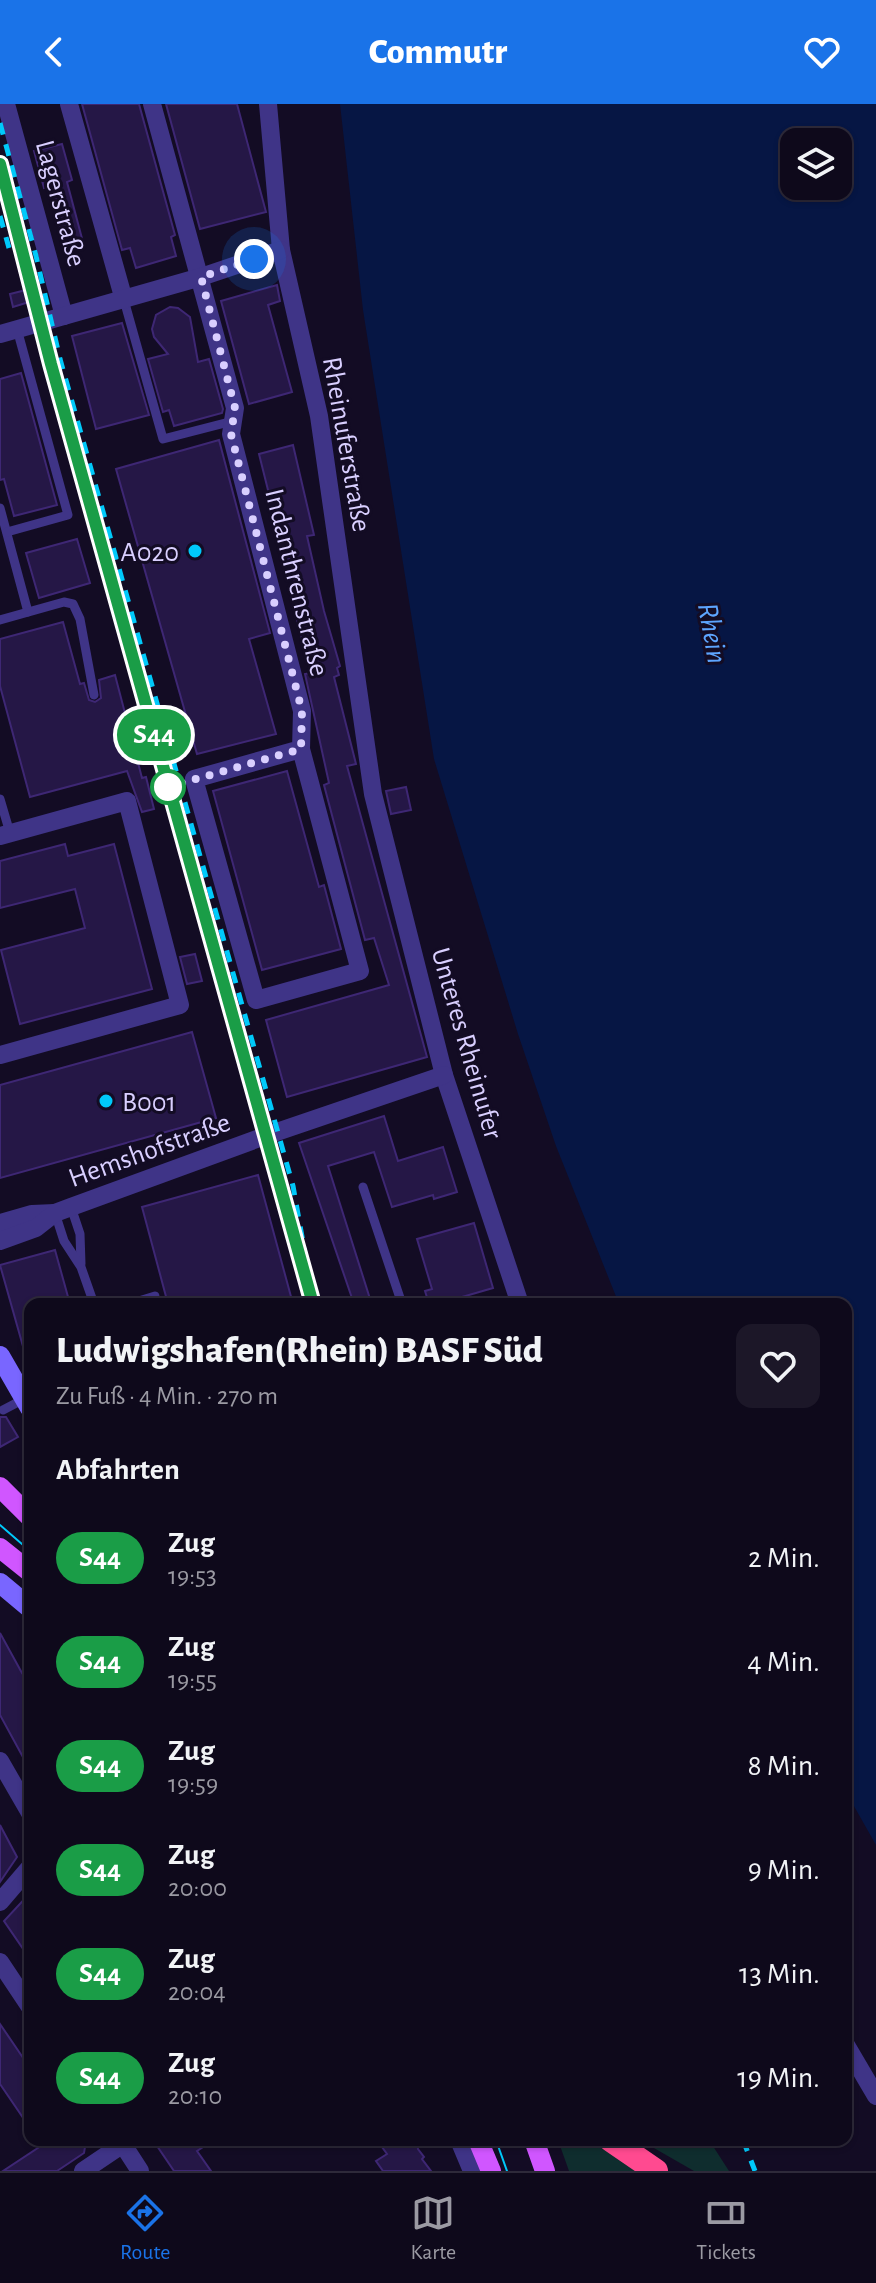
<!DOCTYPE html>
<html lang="de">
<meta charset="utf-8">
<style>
:root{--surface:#0e091b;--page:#1c1728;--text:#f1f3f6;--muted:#9b9aa3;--line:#2e2a3a;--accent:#1a73e8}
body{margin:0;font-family:"Alegreya Sans",sans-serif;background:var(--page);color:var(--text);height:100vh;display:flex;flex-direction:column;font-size:30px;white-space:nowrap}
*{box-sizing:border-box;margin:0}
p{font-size:26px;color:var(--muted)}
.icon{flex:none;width:44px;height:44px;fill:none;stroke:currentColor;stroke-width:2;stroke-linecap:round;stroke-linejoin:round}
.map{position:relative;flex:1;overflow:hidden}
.side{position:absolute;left:24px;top:1194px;width:828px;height:848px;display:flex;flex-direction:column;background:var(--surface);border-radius:16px;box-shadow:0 2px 6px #0004,0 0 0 2px var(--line)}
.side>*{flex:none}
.badge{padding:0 16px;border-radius:26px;font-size:28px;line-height:52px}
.tools{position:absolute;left:780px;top:24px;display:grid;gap:16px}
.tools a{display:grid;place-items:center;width:72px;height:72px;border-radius:16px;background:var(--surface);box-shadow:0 2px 6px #0004,0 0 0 2px var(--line);font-size:40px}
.you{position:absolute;width:40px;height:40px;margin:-20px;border:6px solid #fff;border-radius:50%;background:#1a73e8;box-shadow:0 0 0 12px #1a73e833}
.map>.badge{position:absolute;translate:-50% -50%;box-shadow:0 0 0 4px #fff}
h2{padding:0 32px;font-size:30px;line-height:72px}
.round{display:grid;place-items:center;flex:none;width:84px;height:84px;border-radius:16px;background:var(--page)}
.overview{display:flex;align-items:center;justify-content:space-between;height:136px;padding:0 32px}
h1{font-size:38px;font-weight:800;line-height:60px}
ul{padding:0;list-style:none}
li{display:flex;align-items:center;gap:24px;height:104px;padding:0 32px}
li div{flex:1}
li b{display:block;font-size:30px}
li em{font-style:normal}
li .badge{min-width:88px;font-weight:700;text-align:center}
header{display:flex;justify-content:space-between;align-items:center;height:104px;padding:0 32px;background:var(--accent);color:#fff;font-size:36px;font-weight:800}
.dock{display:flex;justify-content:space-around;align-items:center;height:112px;border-top:2px solid var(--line);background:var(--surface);font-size:22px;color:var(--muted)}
.dock a{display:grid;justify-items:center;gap:4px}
.dock .active{color:var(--accent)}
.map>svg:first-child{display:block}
.green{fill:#0f2d2e}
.water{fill:#061644;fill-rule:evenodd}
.building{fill:#251746;stroke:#3e2774;stroke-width:2}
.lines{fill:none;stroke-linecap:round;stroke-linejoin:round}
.lane{stroke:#3f3487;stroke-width:9}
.street{stroke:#3f3487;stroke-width:18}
.secondary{stroke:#7966ff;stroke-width:20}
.primary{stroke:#d056ff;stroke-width:20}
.highway{stroke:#ff4a90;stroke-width:24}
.tram{stroke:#00c9fa;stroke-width:2}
.rail{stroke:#00c9fa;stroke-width:5;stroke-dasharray:12 10;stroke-linecap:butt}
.line-casing{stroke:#fff;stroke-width:18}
.line{stroke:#1a9d47;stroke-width:12}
.walk{stroke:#d9cfff;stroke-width:8;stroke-dasharray:0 14.4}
.poi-dot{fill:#00c9fa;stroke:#130c24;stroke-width:3}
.stop-dot{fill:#fff;stroke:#1a9d47;stroke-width:4}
.labels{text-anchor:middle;stroke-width:6;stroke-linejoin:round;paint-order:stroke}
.street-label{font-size:28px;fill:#d9cfff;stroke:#130c24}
.poi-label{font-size:28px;fill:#d9cfff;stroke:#130c24;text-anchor:end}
.water-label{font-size:30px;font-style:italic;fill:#5da5ff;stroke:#130c24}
</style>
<header><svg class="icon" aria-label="back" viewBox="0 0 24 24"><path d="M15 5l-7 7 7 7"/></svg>Commutr<svg class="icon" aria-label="heart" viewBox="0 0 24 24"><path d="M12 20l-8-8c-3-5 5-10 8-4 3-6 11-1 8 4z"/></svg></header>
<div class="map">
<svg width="876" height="2067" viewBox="0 0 876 2067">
<rect width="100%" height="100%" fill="#130c24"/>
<g class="green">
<path d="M 558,2036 L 597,2036 L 635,2067 L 569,2067 Z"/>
<path d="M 640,2036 L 709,2036 L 729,2067 L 694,2067 Z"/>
</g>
<path class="water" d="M 340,0 L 876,0 L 876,1741 L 846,1688 L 846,1200 L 619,1200 L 556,1042 L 518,930 L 434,655 L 363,206 ZM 794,38 L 838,38 L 838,82 L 794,82 Z"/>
<g class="building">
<path d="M 82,0 L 139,0 L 175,131 L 171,133 L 176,152 L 136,164 L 130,144 L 122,146 Z"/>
<path d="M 166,0 L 237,0 L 266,108 L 200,125 Z"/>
<path d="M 62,40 L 72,76 L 67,78 L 84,142 L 66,147 L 49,82 L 44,84 L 34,47 Z"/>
<path d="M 277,181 L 280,197 L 268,201 L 292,288 L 249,300 L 221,197 Z"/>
<path d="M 26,186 L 29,198 L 13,203 L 10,190 Z"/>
<path d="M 170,203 L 178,204 L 190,213 L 198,258 L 209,255 L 223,305 L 222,309 L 174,322 L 169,306 L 163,308 L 148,255 L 168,250 L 154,233 L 152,225 L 156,211 Z"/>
<path d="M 122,219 L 149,311 L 96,325 L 72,232 Z"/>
<path d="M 21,269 L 57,401 L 14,412 L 4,375 L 0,376 L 0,275 Z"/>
<path d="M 219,336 L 270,529 L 249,535 L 276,630 L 197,650 L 116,365 Z"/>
<path d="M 293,341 L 314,431 L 307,432 L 324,507 L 340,562 L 337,564 L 339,571 L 334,573 L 356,660 L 347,662 L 427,953 L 287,993 L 266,916 L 389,881 L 374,834 L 365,836 L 324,681 L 329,679 L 305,570 L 311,569 L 297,516 L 303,514 L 288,454 L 292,453 L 276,393 L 270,394 L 259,350 Z"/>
<path d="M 77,435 L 90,479 L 39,494 L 26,449 Z"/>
<path d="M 63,518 L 80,580 L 84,579 L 89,596 L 95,598 L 101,594 L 99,576 L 115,571 L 142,674 L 146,673 L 154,705 L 142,708 L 127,667 L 30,693 L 0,582 L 0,535 Z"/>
<path d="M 287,667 L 319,783 L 324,781 L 341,845 L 262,866 L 213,687 Z"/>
<path d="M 406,683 L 411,706 L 391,710 L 386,687 Z"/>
<path d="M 65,740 L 68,752 L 114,740 L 152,885 L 20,920 L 1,846 L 85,824 L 75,785 L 0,804 L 0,757 Z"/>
<path d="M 195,850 L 202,877 L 187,880 L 180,853 Z"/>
<path d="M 192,928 L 216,1014 L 0,1074 L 0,981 Z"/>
<path d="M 384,1012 L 398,1057 L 443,1043 L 457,1088 L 434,1095 L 433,1091 L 392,1103 L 374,1048 L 328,1062 L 371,1198 L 354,1200 L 299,1039 Z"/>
<path d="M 258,1071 L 293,1200 L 168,1200 L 142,1103 Z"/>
<path d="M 474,1119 L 493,1184 L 438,1200 L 429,1200 L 425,1187 L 432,1185 L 417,1135 Z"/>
<path d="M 55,1146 L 70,1200 L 30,1200 L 30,1253 L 26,1253 L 0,1161 Z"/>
<path d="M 0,1313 L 6,1313 L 18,1333 L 0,1343 Z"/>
<path d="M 0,1529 L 22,1569 L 30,1564 L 30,1666 L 0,1611 Z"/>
<path d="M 0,1721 L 17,1753 L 0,1778 Z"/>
<path d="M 30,1789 L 30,1855 L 4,1817 Z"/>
<path d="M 0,1920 L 30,1964 L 30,2024 L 0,1980 Z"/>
<path d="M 50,2036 L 80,2036 L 85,2043 L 84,2049 L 57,2067 L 3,2067 Z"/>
<path d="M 153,2036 L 214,2036 L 197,2047 L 211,2067 L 174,2067 Z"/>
<path d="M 377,2036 L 417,2036 L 418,2045 L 424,2053 L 422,2055 L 431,2067 L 383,2067 L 376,2057 L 387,2050 Z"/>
</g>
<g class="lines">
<g class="lane">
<path d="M 124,196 L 163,335 L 233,317"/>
<path d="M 0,404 L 28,508"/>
<path d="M 7,428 L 68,411 L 17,225"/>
<path d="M 0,516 L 64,498 L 73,500 L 80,515 L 94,591"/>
<path d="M 0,695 L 10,729"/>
<path d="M 363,1083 L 402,1200"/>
<path d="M 71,1103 L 80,1130 L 81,1160"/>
<path d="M 55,1109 L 64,1137 L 81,1163 L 94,1200"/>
<path d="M 129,1200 L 155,1192"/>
<path d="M 3,1306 L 24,1295"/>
</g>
<g class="street">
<path d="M 6,0 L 64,212"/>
<path d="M 69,0 L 124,196"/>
<path d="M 152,0 L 235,304 L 231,330 L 302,607 L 301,645 L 360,867 L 256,896 L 194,675 L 301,645"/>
<path d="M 268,0 L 281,146 L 319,312 L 373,690 L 444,971 L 520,1200"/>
<path d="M 0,230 L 201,173 L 281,146"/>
<path d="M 0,732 L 127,697 L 180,901 L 0,951"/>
<path d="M 0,1119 L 32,1110 L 55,1109"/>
<path d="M 0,1137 L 36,1124 L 55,1109 L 71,1103 L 265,1032 L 444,971"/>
<path d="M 0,1657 L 30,1709"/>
<path d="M 0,1798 L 30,1763"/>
<path d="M 0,1858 L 30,1903"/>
<path d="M 846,1941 L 876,1992"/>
<path d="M 120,2036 L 140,2067"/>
<path d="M 459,2036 L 472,2067"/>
<path d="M 83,2067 L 129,2036"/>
</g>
<g class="secondary">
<path d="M 0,1252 L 30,1304"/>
<path d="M 0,1479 L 30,1504"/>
</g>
<g class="primary">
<path d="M 0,1383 L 30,1413"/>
<path d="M 0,1444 L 30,1468"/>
<path d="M 478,2036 L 491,2067"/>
<path d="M 534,2036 L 545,2067"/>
</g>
<path class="highway" d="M 611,2036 L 656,2067"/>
<g class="tram">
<path d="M 0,1421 L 30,1447"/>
<path d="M 496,2036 L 507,2067"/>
</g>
<g class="rail">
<path d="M 0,19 L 36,152 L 60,255 L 293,1082 L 314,1200"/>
<path d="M 0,112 L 9,144"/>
<path d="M 267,1037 L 288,1110"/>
<path d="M 743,2036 L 755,2067"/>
</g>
</g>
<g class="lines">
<defs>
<path id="line" d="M 0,60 L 51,260 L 313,1200"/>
</defs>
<use href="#line" class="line-casing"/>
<use href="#line" class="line"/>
<path class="walk" d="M 168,683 L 301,645 L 302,607 L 231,330 L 235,304 L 201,173 L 254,155"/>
</g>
<g class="poi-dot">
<circle cx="195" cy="447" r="8"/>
<circle cx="106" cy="997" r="8"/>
</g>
<circle class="stop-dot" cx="168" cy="683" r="16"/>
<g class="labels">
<g class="street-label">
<text transform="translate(62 99) rotate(75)" y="10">Lagerstraße</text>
<text transform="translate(348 340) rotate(80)" y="10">Rheinuferstraße</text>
<text transform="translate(298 478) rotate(76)" y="10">Indanthrenstraße</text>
<text transform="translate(468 939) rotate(74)" y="10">Unteres Rheinufer</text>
<text transform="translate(149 1045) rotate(-20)" y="10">Hemshofstraße</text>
</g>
<g class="poi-label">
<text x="179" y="457">A020</text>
<text x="122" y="1007" text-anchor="start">B001</text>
</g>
<g class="water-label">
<text transform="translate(713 529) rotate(80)" y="10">Rhein</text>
</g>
</g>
</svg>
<div class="tools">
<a><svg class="icon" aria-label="layers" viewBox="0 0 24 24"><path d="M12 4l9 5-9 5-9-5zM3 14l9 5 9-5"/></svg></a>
</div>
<div class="you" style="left:254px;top:155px"></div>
<b class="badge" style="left:154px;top:631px;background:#1a9d47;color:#fff">S44</b>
<section class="side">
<div class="overview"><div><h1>Ludwigshafen(Rhein) BASF Süd</h1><p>Zu Fuß · 4 Min. · 270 m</p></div><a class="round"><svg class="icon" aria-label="heart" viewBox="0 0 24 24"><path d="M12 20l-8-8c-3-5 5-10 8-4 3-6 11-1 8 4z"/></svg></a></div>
<h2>Abfahrten</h2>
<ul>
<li><span class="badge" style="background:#1a9d47;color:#fff">S44</span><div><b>Zug</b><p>19:53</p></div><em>2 Min.</em></li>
<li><span class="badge" style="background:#1a9d47;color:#fff">S44</span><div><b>Zug</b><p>19:55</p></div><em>4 Min.</em></li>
<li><span class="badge" style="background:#1a9d47;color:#fff">S44</span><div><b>Zug</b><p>19:59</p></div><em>8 Min.</em></li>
<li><span class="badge" style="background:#1a9d47;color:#fff">S44</span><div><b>Zug</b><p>20:00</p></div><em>9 Min.</em></li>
<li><span class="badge" style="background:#1a9d47;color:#fff">S44</span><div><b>Zug</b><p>20:04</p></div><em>13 Min.</em></li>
<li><span class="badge" style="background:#1a9d47;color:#fff">S44</span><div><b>Zug</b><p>20:10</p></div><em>19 Min.</em></li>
</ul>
</section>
</div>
<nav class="dock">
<a class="active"><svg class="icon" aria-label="directions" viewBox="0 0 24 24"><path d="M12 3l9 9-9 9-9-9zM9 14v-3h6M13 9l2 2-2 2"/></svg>Route</a>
<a><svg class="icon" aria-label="map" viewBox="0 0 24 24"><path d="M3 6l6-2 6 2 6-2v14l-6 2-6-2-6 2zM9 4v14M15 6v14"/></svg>Karte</a>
<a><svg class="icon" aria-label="tickets" viewBox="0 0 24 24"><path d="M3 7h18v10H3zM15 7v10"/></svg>Tickets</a>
</nav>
